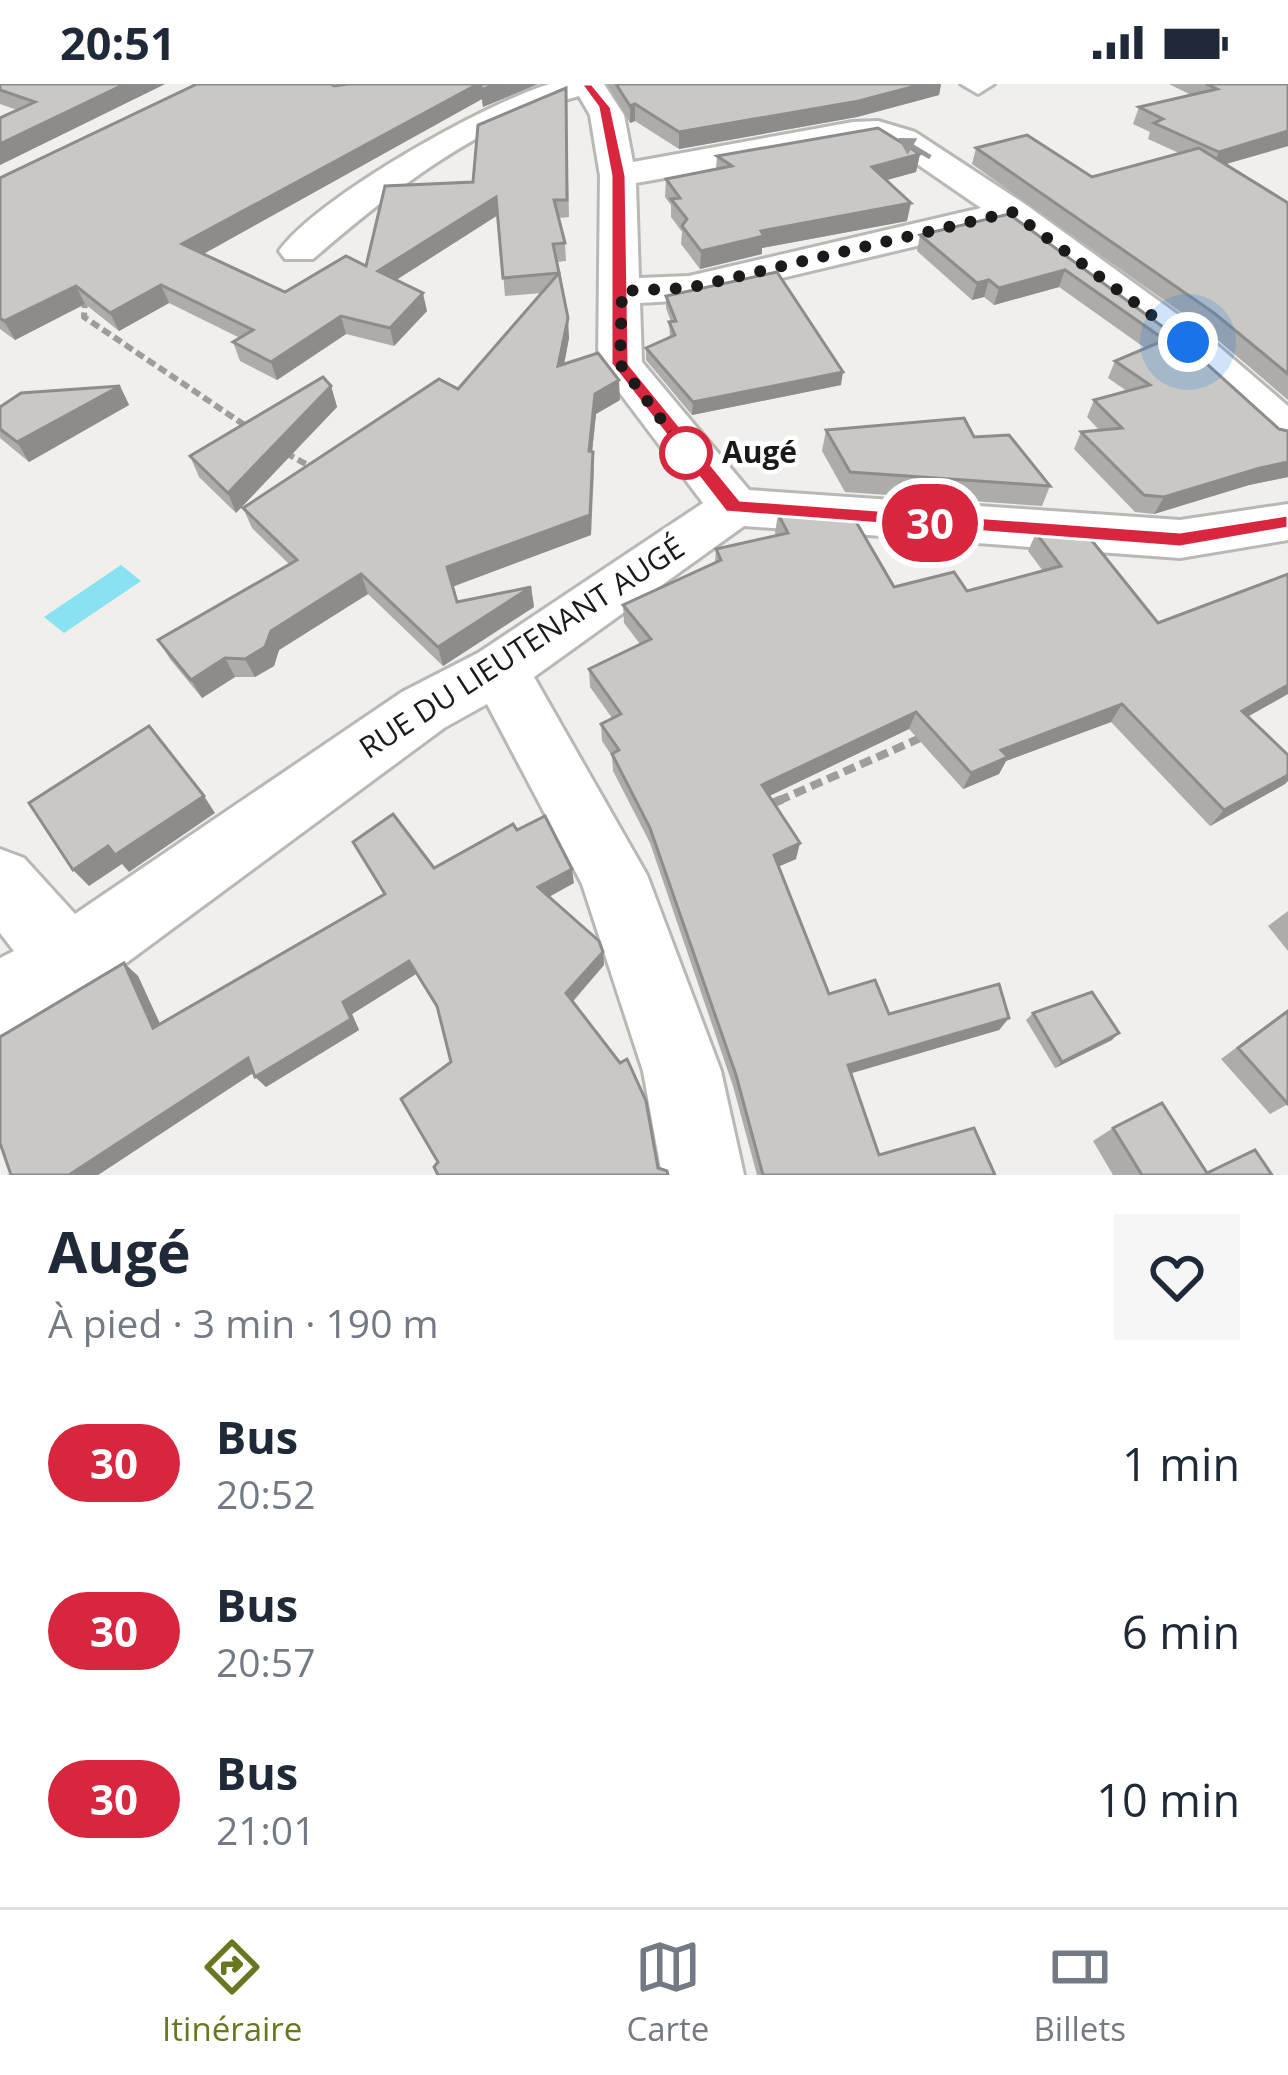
<!DOCTYPE html>
<html lang="fr">
<meta charset="utf-8">
<style>
:root{--surface:#fff;--page:#f6f6f7;--text:#1f2937;--muted:#747a83;--line:#e0e1e3;--accent:#6b7621}
body{margin:0;font-family:"Open Sans",sans-serif;background:var(--page);color:var(--text);height:100vh;display:flex;flex-direction:column;font-size:45px;white-space:nowrap}
*{box-sizing:border-box;margin:0}
p{font-size:39px;color:var(--muted)}
.icon{flex:none;width:66px;height:66px;fill:none;stroke:currentColor;stroke-width:2;stroke-linecap:round;stroke-linejoin:round}
.map{position:relative;height:1091px;overflow:hidden}
.drawer{display:flex;flex-direction:column;background:var(--surface);flex:1}
.drawer>*{flex:none}
.badge{padding:0 24px;border-radius:39px;font-size:42px;line-height:78px}
.you{position:absolute;width:60px;height:60px;margin:-30px;border:9px solid #fff;border-radius:50%;background:#1a73e8;box-shadow:0 0 0 18px #1a73e833}
.map>.badge{position:absolute;translate:-50% -50%;box-shadow:0 0 0 6px #fff}
.round{display:grid;place-items:center;flex:none;width:126px;height:126px;border-radius:0px;background:var(--page)}
.headline{display:flex;align-items:center;justify-content:space-between;height:204px;padding:0 48px}
h1{font-size:57px;font-weight:700;line-height:90px}
ul{padding:0;list-style:none}
li{display:flex;align-items:center;gap:36px;height:168px;padding:0 48px}
li div{flex:1}
li b{display:block;font-size:45px}
li em{font-style:normal}
li .badge{min-width:132px;font-weight:700;text-align:center}
.status{display:flex;justify-content:space-between;align-items:center;height:84px;padding:0 60px;background:var(--surface);direction:ltr}
.status svg{height:33px;fill:currentColor}
.tab-bar{display:flex;justify-content:space-around;align-items:center;height:168px;border-top:3px solid var(--line);background:var(--surface);font-size:33px;color:var(--muted)}
.tab-bar a{display:grid;justify-items:center;gap:6px}
.tab-bar .current{color:var(--accent)}
.map>svg:first-child{display:block}
.water{fill:#89e2f1}
.lines{fill:none;stroke-linecap:round;stroke-linejoin:round}
.minor-casing{stroke:#b9b8b5;stroke-width:6}
.path-far2{stroke:#9e9d9b;stroke-width:6;stroke-dasharray:9 4.5;stroke-linecap:butt}
.path-far1{stroke:#9e9d9b;stroke-width:8;stroke-dasharray:12 6;stroke-linecap:butt}
.path{stroke:#9e9d9b;stroke-width:9;stroke-dasharray:15 8;stroke-linecap:butt}
.minor{fill:#fff;fill-rule:evenodd}
.wall{fill:#adaca9}
.shaded-wall{fill:#8d8c8a}
.building{fill:#c9c8c5;stroke:#8d8c8a;stroke-width:3}
.oneway{fill:#989898}
.line{fill:#d7263d;stroke:#fff;stroke-width:3}
.walk{stroke:#1b1a19;stroke-width:12;stroke-dasharray:0 21.6}
.stop-dot{fill:#fff;stroke:#d7263d;stroke-width:6}
.labels{text-anchor:middle;stroke-width:9;stroke-linejoin:round;paint-order:stroke}
.stop-label{font-size:30px;font-weight:bold;fill:#1b1a19;stroke:#fff;text-anchor:start}
.street-label{font-size:30px;fill:#1b1a19;stroke:#fff}
</style>
<div class="status"><b>20:51</b><svg viewBox="0 0 49 12"><path d="M0 12V9h3v3zM5 12V6h3v6zM10 12V3h3v9zM15 12V0h3v12zM26 1h20v11H26zM47 4h2v5h-2z"/></svg></div>
<div class="map">
<svg width="1288" height="1091" viewBox="0 0 1288 1091">
<rect width="100%" height="100%" fill="#f0efec"/>
<path class="water" d="M 121,481 L 141,497 L 64,549 L 44,533 Z"/>
<g class="lines">
<defs>
<g id="minor">
<path d="M 550,0 L 604,0 L 624,31 L 633,78 L 853,38 L 878,37 L 915,48 L 1025,120 L 1203,249 L 1288,322 L 1288,364 L 1271,359 L 1173,267 L 1005,141 L 689,216 L 640,219 L 642,278 L 749,406 L 1180,436 L 1288,420 L 1288,456 L 1180,474 L 744,442 L 534,593 L 647,791 L 721,987 L 744,1091 L 662,1091 L 643,987 L 582,800 L 487,620 L 444,644 L 95,902 L 0,951 L 0,874 L 14,867 L 0,849 L 0,765 L 24,774 L 75,830 L 402,608 L 478,569 L 703,419 L 598,280 L 600,92 L 590,31 L 579,12 C 480,37 388,110 313,175 L 285,175 L 279,167 C 316,114 487,18 550,0 ZM 875,57 L 891,62 L 981,124 L 689,192 L 639,194 L 636,99 Z"/>
<path d="M 961,0 L 994,0 L 978,10 Z"/>
</g>
</defs>
<use href="#minor" class="minor-casing"/>
<g class="path-far2">
<path d="M 85,215 L 84,233 L 249,344"/>
<path d="M 286,369 L 315,385"/>
</g>
<path class="path-far1" d="M 778,717 L 925,652"/>
<path class="path" d="M 768,721 L 785,714"/>
<use href="#minor" class="minor"/>
</g>
<g class="wall">
<path d="M 0,0 L 165,0 L 0,81 L 0,34 L 17,26 L 0,20 Z"/>
<path d="M 348,0 L 538,0 L 483,23 L 482,15 L 203,170 L 285,208 L 366,182 L 473,98 L 566,4 L 569,133 L 559,134 L 565,159 L 566,177 L 557,178 L 569,254 L 564,280 L 620,316 L 596,330 L 592,368 L 594,388 L 591,451 L 453,502 L 457,518 L 531,503 L 534,523 L 443,582 L 368,510 L 279,566 L 274,582 L 255,593 L 235,593 L 202,614 L 170,575 L 158,556 L 289,480 L 252,444 L 243,424 L 458,305 L 542,209 L 505,212 L 498,131 L 396,196 L 427,227 L 394,262 L 346,250 L 277,296 L 240,277 L 233,258 L 240,254 L 169,219 L 119,247 L 85,220 L 15,256 L 0,245 L 0,94 L 334,2 Z"/>
<path d="M 607,0 L 941,0 L 939,11 L 857,33 L 679,65 L 635,37 L 630,39 Z"/>
<path d="M 1169,0 L 1288,0 L 1288,62 L 1226,80 L 1288,119 L 1288,316 L 1206,246 L 972,80 L 976,64 L 1092,93 L 1179,69 L 1148,55 L 1150,48 L 1133,40 L 1139,23 L 1191,11 Z"/>
<path d="M 920,70 L 916,88 L 886,96 L 907,137 L 762,164 L 762,170 L 700,185 L 681,160 L 682,148 L 671,133 L 671,121 L 665,113 L 666,95 L 716,85 L 717,72 Z"/>
<path d="M 1009,130 L 1279,345 L 1288,347 L 1288,393 L 1249,401 L 1154,430 L 1135,428 L 1074,365 L 1081,348 L 1099,346 L 1087,333 L 1094,316 L 1127,307 L 1108,294 L 1115,277 L 1145,264 L 1059,203 L 994,221 L 984,213 L 972,216 L 917,167 L 920,151 Z"/>
<path d="M 666,212 L 841,301 L 692,331 L 646,276 L 646,264 L 670,253 L 669,238 L 671,238 L 666,224 Z"/>
<path d="M 120,302 L 129,321 L 29,378 L 0,354 L 0,323 Z"/>
<path d="M 331,302 L 337,323 L 236,429 L 199,393 L 190,372 Z"/>
<path d="M 826,346 L 974,353 L 1050,402 L 1042,422 L 845,408 L 822,367 Z"/>
<path d="M 778,430 L 894,503 L 967,507 L 1043,487 L 1028,467 L 1036,449 L 1158,539 L 1248,633 L 1285,700 L 1210,742 L 1111,638 L 1006,677 L 999,690 L 963,705 L 909,645 L 769,712 L 796,775 L 779,782 L 829,910 L 889,930 L 1009,934 L 999,946 L 851,989 L 879,1071 L 995,1091 L 757,1091 L 733,1002 L 650,759 L 613,687 L 612,672 L 602,657 L 601,640 L 612,634 L 590,603 L 589,585 L 640,560 L 624,539 L 623,521 L 715,479 L 716,465 L 776,452 L 775,449 Z"/>
<path d="M 517,746 L 574,799 L 549,813 L 603,868 L 604,881 L 438,1078 L 451,978 L 438,927 L 416,890 L 352,930 L 359,946 L 266,1003 L 253,989 L 98,1091 L 11,1091 L 2,1065 L 0,1064 L 124,879 L 138,892 L 160,940 L 384,811 L 353,758 L 434,784 Z"/>
<path d="M 1288,827 L 1288,867 L 1268,842 Z"/>
<path d="M 1288,925 L 1288,1020 L 1270,1030 L 1221,975 Z"/>
<path d="M 1033,929 L 1112,956 L 1055,984 L 1026,936 Z"/>
<path d="M 1113,1044 L 1207,1089 L 1272,1091 L 1113,1091 L 1093,1057 Z"/>
</g>
<g class="shaded-wall">
<path d="M 125,0 L 165,0 L 0,81 L 0,60 Z"/>
<path d="M 478,0 L 538,0 L 483,23 L 482,15 L 189,178 L 182,160 Z"/>
<path d="M 923,0 L 941,0 L 939,11 L 857,33 L 679,65 L 679,48 Z"/>
<path d="M 635,20 L 635,37 L 630,39 L 630,22 Z"/>
<path d="M 1288,47 L 1288,62 L 1212,84 L 1219,68 Z"/>
<path d="M 920,70 L 916,88 L 869,101 L 872,83 Z"/>
<path d="M 496,113 L 498,131 L 382,205 L 378,187 Z"/>
<path d="M 911,119 L 907,137 L 762,164 L 762,170 L 700,185 L 701,167 L 761,147 Z"/>
<path d="M 1065,186 L 1059,203 L 994,221 L 999,204 Z"/>
<path d="M 989,196 L 984,213 L 972,216 L 977,199 Z"/>
<path d="M 161,201 L 169,219 L 119,247 L 110,229 Z"/>
<path d="M 76,202 L 85,220 L 15,256 L 4,237 Z"/>
<path d="M 423,209 L 427,227 L 394,262 L 390,244 Z"/>
<path d="M 341,232 L 346,250 L 277,296 L 271,278 Z"/>
<path d="M 568,234 L 569,254 L 560,302 L 558,282 Z"/>
<path d="M 843,288 L 841,301 L 692,331 L 693,318 Z"/>
<path d="M 619,296 L 620,316 L 596,330 L 590,387 L 589,367 L 595,310 Z"/>
<path d="M 120,302 L 129,321 L 29,378 L 17,358 Z"/>
<path d="M 331,302 L 337,323 L 236,429 L 228,409 Z"/>
<path d="M 593,368 L 591,451 L 452,503 L 447,483 Z"/>
<path d="M 1288,378 L 1288,393 L 1249,401 L 1154,430 L 1164,413 L 1260,384 Z"/>
<path d="M 361,490 L 368,510 L 279,566 L 274,582 L 255,593 L 245,575 L 271,547 Z"/>
<path d="M 531,503 L 534,523 L 443,582 L 438,563 Z"/>
<path d="M 225,574 L 235,593 L 202,614 L 191,596 Z"/>
<path d="M 1288,601 L 1288,610 L 1228,644 L 1242,627 Z"/>
<path d="M 1122,620 L 1111,638 L 1006,677 L 999,690 L 963,705 L 971,689 L 1001,666 Z"/>
<path d="M 916,628 L 909,645 L 759,717 L 762,701 Z"/>
<path d="M 1288,691 L 1288,697 L 1285,700 L 1210,742 L 1224,726 Z"/>
<path d="M 204,712 L 215,729 L 129,788 L 122,780 L 89,802 L 73,786 L 108,762 Z"/>
<path d="M 800,759 L 796,775 L 771,786 L 774,771 Z"/>
<path d="M 572,785 L 574,799 L 541,817 L 538,803 Z"/>
<path d="M 603,868 L 604,881 L 568,922 L 566,909 Z"/>
<path d="M 409,877 L 416,890 L 352,930 L 359,946 L 266,1003 L 255,993 L 343,918 Z"/>
<path d="M 124,879 L 138,892 L 167,955 L 153,944 Z"/>
<path d="M 1009,934 L 999,946 L 842,992 L 848,981 Z"/>
<path d="M 1119,949 L 1112,956 L 1055,984 L 1062,978 Z"/>
<path d="M 248,974 L 259,985 L 98,1091 L 69,1091 Z"/>
</g>
<g class="building">
<path d="M 0,0 L 125,0 L 0,60 L 0,34 L 35,18 L 0,6 Z"/>
<path d="M 197,0 L 331,0 L 334,2 L 348,0 L 478,0 L 182,160 L 285,208 L 346,172 L 366,182 L 385,102 L 473,98 L 478,41 L 566,4 L 567,116 L 554,116 L 565,159 L 553,160 L 559,189 L 503,194 L 496,113 L 378,187 L 423,209 L 390,244 L 341,232 L 271,278 L 233,258 L 253,246 L 161,201 L 110,229 L 76,202 L 4,237 L 0,234 L 0,94 Z"/>
<path d="M 481,0 L 497,0 L 481,6 Z"/>
<path d="M 616,0 L 923,0 L 859,17 L 679,48 L 635,20 L 630,22 Z"/>
<path d="M 1206,0 L 1288,0 L 1288,47 L 1219,68 L 1154,39 L 1163,35 L 1139,23 L 1217,5 Z"/>
<path d="M 878,44 L 920,70 L 872,83 L 911,119 L 761,147 L 764,152 L 701,167 L 682,142 L 687,135 L 671,115 L 680,114 L 666,95 L 732,82 L 717,72 Z"/>
<path d="M 1027,51 L 1092,93 L 1199,64 L 1288,119 L 1288,290 L 1214,229 L 976,64 Z"/>
<path d="M 1009,130 L 1178,254 L 1279,345 L 1288,347 L 1288,378 L 1260,384 L 1164,413 L 1144,411 L 1081,348 L 1122,344 L 1094,316 L 1150,301 L 1115,277 L 1165,256 L 1065,186 L 999,204 L 989,196 L 977,199 L 920,151 Z"/>
<path d="M 777,188 L 843,288 L 693,318 L 646,264 L 675,251 L 669,238 L 676,237 L 666,212 Z"/>
<path d="M 559,189 L 568,234 L 558,282 L 598,269 L 619,296 L 595,310 L 589,367 L 593,368 L 590,431 L 447,483 L 457,518 L 531,503 L 438,563 L 361,490 L 271,547 L 265,563 L 245,575 L 225,574 L 191,596 L 158,556 L 297,476 L 243,424 L 439,295 L 458,305 Z"/>
<path d="M 323,293 L 331,302 L 228,409 L 190,372 Z"/>
<path d="M 120,302 L 17,358 L 0,345 L 0,323 L 21,309 Z"/>
<path d="M 964,334 L 974,353 L 1009,351 L 1050,402 L 850,388 L 826,346 Z"/>
<path d="M 778,430 L 855,436 L 894,503 L 954,488 L 967,507 L 1061,482 L 1036,449 L 1089,453 L 1158,539 L 1288,490 L 1288,601 L 1242,627 L 1288,671 L 1288,691 L 1224,726 L 1122,620 L 1001,666 L 1008,673 L 971,689 L 916,628 L 762,701 L 800,759 L 774,771 L 829,910 L 875,896 L 889,930 L 999,900 L 1009,934 L 848,981 L 879,1071 L 974,1044 L 995,1091 L 763,1091 L 736,991 L 650,744 L 612,670 L 619,666 L 601,640 L 621,630 L 589,585 L 651,555 L 623,521 L 721,476 L 716,465 L 788,449 Z"/>
<path d="M 149,642 L 204,712 L 115,771 L 108,762 L 73,786 L 29,719 Z"/>
<path d="M 393,730 L 434,784 L 513,740 L 517,746 L 545,732 L 572,785 L 538,803 L 599,857 L 603,868 L 566,909 L 620,979 L 627,975 L 646,1017 L 658,1084 L 667,1087 L 668,1091 L 438,1091 L 434,1083 L 438,1078 L 401,1015 L 451,978 L 437,922 L 409,877 L 343,918 L 351,935 L 255,993 L 248,974 L 69,1091 L 11,1091 L 0,1059 L 0,953 L 124,879 L 153,944 L 385,810 L 353,758 Z"/>
<path d="M 1092,908 L 1119,949 L 1062,978 L 1033,929 Z"/>
<path d="M 1288,927 L 1288,1020 L 1238,964 Z"/>
<path d="M 1162,1019 L 1207,1089 L 1255,1066 L 1272,1091 L 1142,1091 L 1113,1044 Z"/>
</g>
<defs><path id="oneway-solid" d="M-6-.8H1V-3.2L6.5 0L1 3.2V.8H-6Z" transform="scale(3)"/></defs>
<use class="oneway" href="#oneway-solid" transform="translate(915 64) rotate(-149)"/>
<path class="line" d="M 581,0 L 592,0 L 611,23 L 626,92 L 629,280 L 740,416 L 1180,448 L 1288,431 L 1288,444 L 1180,463 L 726,428 L 611,280 L 611,92 L 598,23 Z"/>
<g class="lines">
<path class="walk" d="M 686,369 L 620,280 L 622,207 L 689,204 L 1012,128 L 1188,258"/>
</g>
<circle class="stop-dot" cx="686" cy="369" r="24"/>
<g class="labels">
<g class="stop-label">
<text x="722" y="379">Augé</text>
</g>
<g class="street-label">
<text transform="translate(522 564) rotate(-33)" y="10">RUE DU LIEUTENANT AUGÉ</text>
</g>
</g>
</svg>
<div class="you" style="left:1188px;top:258px"></div>
<b class="badge" style="left:930px;top:439px;background:#d7263d;color:#fff">30</b>
</div>
<section class="drawer">
<div class="headline"><div><h1>Augé</h1><p>À pied · 3 min · 190 m</p></div><a class="round"><svg class="icon" aria-label="heart" viewBox="0 0 24 24"><path d="M12 20l-8-8c-3-5 5-10 8-4 3-6 11-1 8 4z"/></svg></a></div>
<ul>
<li><span class="badge" style="background:#d7263d;color:#fff">30</span><div><b>Bus</b><p>20:52</p></div><em>1 min</em></li>
<li><span class="badge" style="background:#d7263d;color:#fff">30</span><div><b>Bus</b><p>20:57</p></div><em>6 min</em></li>
<li><span class="badge" style="background:#d7263d;color:#fff">30</span><div><b>Bus</b><p>21:01</p></div><em>10 min</em></li>
</ul>
</section>
<nav class="tab-bar">
<a class="current"><svg class="icon" aria-label="directions" viewBox="0 0 24 24"><path d="M12 3l9 9-9 9-9-9zM9 14v-3h6M13 9l2 2-2 2"/></svg>Itinéraire</a>
<a><svg class="icon" aria-label="map" viewBox="0 0 24 24"><path d="M3 6l6-2 6 2 6-2v14l-6 2-6-2-6 2zM9 4v14M15 6v14"/></svg>Carte</a>
<a><svg class="icon" aria-label="tickets" viewBox="0 0 24 24"><path d="M3 7h18v10H3zM15 7v10"/></svg>Billets</a>
</nav>
